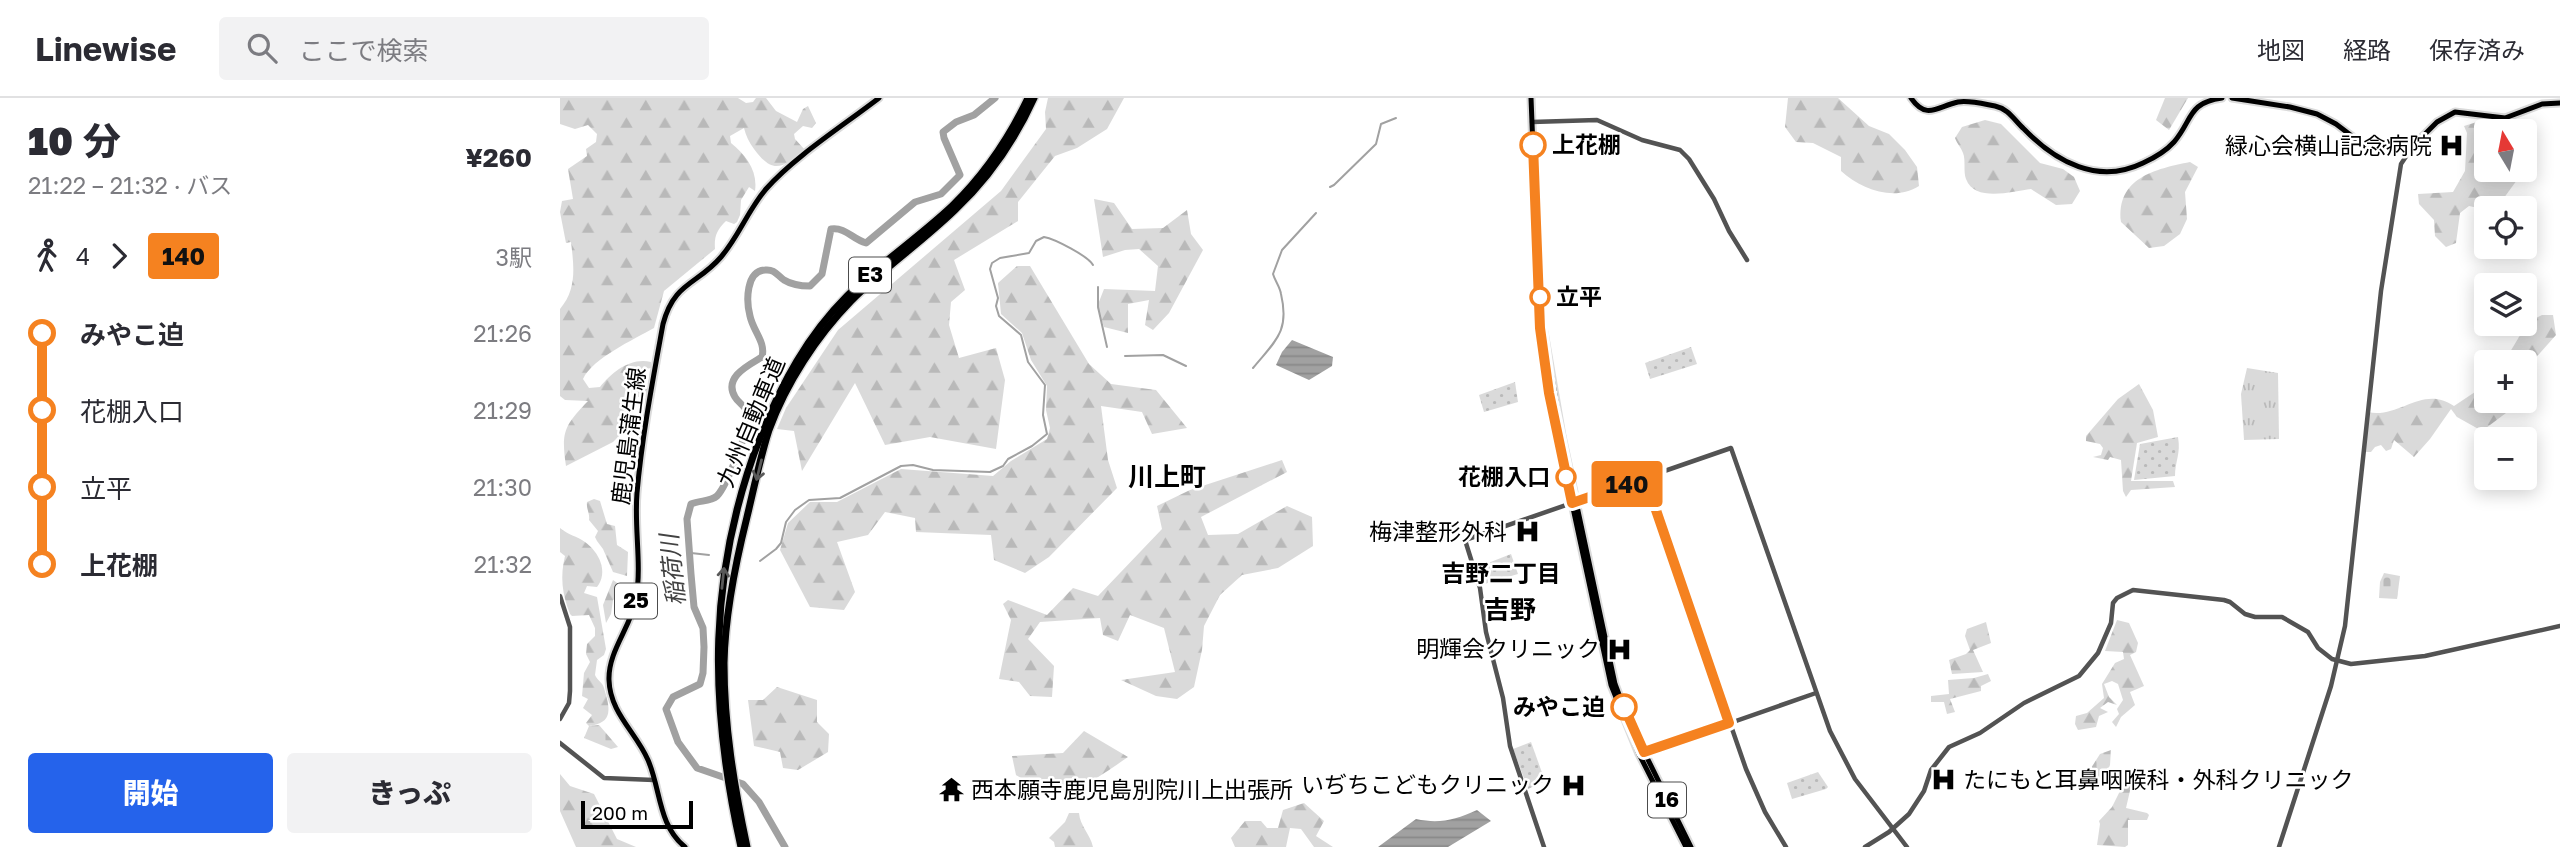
<!DOCTYPE html>
<html lang="ja">
<meta charset="utf-8">
<style>
:root{--surface:#fff;--page:#f2f2f3;--text:#2b2b33;--muted:#7c7c81;--line:#e1e1e2;--accent:#2563eb}
body{margin:0;font-family:"Golos Text","Noto Sans JP",sans-serif;background:var(--page);color:var(--text);height:100vh;display:flex;flex-direction:column;font-size:26px;white-space:nowrap}
*{box-sizing:border-box;margin:0}
p{font-size:23px;color:var(--muted)}
.icon{flex:none;width:38px;height:38px;fill:none;stroke:currentColor;stroke-width:2;stroke-linecap:round;stroke-linejoin:round}
.map{position:relative;flex:1;overflow:hidden}
.details{display:flex;flex-direction:column;background:var(--surface);width:560px}
.details>*{flex:none}
.badge{padding:0 14px;border-radius:5px;font-size:24px;line-height:46px}
.needle{width:46px;rotate:350deg}
.fabs{position:absolute;left:1914px;top:21px;display:grid;gap:14px}
.fabs a{display:grid;place-items:center;width:63px;height:63px;border-radius:7px;background:var(--surface);box-shadow:0 4px 18px #0003;font-size:35px}
.scale{position:absolute;left:21px;bottom:18px;width:112px;box-sizing:border-box;padding-left:7px;border:4px solid #000;border-top:0;font-size:19px;line-height:24px;white-space:nowrap;color:#000;-webkit-text-stroke:5px #fff;paint-order:stroke}
.map>.badge{position:absolute;translate:-50% -50%;box-shadow:0 0 0 4px #fff}
.legs{display:flex;align-items:center;gap:10px;height:77px;padding:0 28px;font-size:23px}
.legs p{margin-inline-start:auto}
.summary{display:flex;align-items:center;justify-content:space-between;height:119px;padding:0 28px}
h1{font-size:38px;font-weight:800;line-height:52px}
.cta{display:flex;gap:14px;margin-top:auto;padding:14px 28px}
.cta a{flex:1;height:80px;border-radius:7px;background:var(--accent);color:#fff;font-size:28px;font-weight:800;line-height:80px;text-align:center}
.cta a+a{background:var(--page);color:var(--text)}
ul{padding:0 28px;list-style:none}
li{display:flex;align-items:center;gap:24px;height:77px;font-size:26px}
li i{display:grid;place-items:center;width:10px;height:100%;margin:0 9px;background:currentColor}
li i::after{content:'';width:18px;height:18px;margin:-9px;border:5px solid;border-radius:50%;background:var(--surface)}
li p{margin-inline-start:auto}
li:first-child i{background:linear-gradient(#0000 50%,currentColor 0)}
li:last-child i{background:linear-gradient(currentColor 50%,#0000 0)}
header{display:flex;align-items:center;gap:42px;box-sizing:border-box;height:98px;padding:0 35px;background:var(--surface);border-bottom:2px solid var(--line)}
header strong{font-size:33px}
nav{display:flex;gap:38px;margin-inline-start:auto;font-size:24px}
.search{width:490px;height:63px;background:var(--page);display:flex;align-items:center;gap:18px;box-sizing:border-box;padding:0 24px;border-radius:7px;color:var(--muted);font-size:26px}
main{display:flex;flex:1;min-height:0}
.map>svg:first-child{display:block}
.grass{fill:url(#grass-tufts)}
.forest{fill:url(#forest-firs)}
.cemetery{fill:url(#cemetery-stones)}
.park{fill:url(#park-dots)}
.water{fill:url(#water-rules)}
.lines{fill:none;stroke-linecap:round;stroke-linejoin:round}
.stream{stroke:#a1a1a1;stroke-width:2}
.river{stroke:#a1a1a1;stroke-width:7}
.major-casing{stroke:#dbdbdb;stroke-width:9}
.highway-casing{stroke:#dbdbdb;stroke-width:10}
.minor{stroke:#535353;stroke-width:4.5}
.major{stroke:#000;stroke-width:5}
.highway{stroke:#000;stroke-width:7}
.oneway{stroke:#595959}
.line-1-casing{stroke:#fff;stroke-width:16}
.line-1{stroke:#f58220;stroke-width:10}
.stop-1-dot{fill:#fff;stroke:#f58220;stroke-width:3.5}
.labels{text-anchor:middle;stroke-width:5;stroke-linejoin:round;paint-order:stroke}
.shield{fill:#fff;stroke:#4c4c4c;stroke-width:2}
.shield-label{font-size:21px;font-weight:bold;fill:#000}
.stop-label{font-size:23px;font-weight:bold;fill:#000;stroke:#fff;text-anchor:start}
.poi-label{font-size:23px;fill:#000;stroke:#fff;text-anchor:end}
.street-label{font-size:23px;fill:#000;stroke:#fff}
.water-label{font-size:24px;font-style:italic;fill:#424242;stroke:#fff}
.neighbourhood-label{font-size:24px;font-weight:bold;fill:#000;stroke:#fff}
.quarter-label{font-size:26px;font-weight:bold;fill:#000;stroke:#fff}
</style>
<header>
<strong>Linewise</strong>
<div class="search"><svg class="icon" aria-label="search" viewBox="0 0 24 24"><circle cx="10" cy="10" r="6"/><path d="M15 15l6 6"/></svg>ここで検索</div>
<nav><a>地図</a><a>経路</a><a>保存済み</a></nav>
</header>
<main>
<section class="details">
<div class="summary"><div><h1>10 分</h1><p>21:22 – 21:32 · バス</p></div><b>¥260</b></div>
<div class="legs"><svg class="icon" aria-label="walk" viewBox="0 0 24 24"><circle cx="13" cy="4" r="2"/><path d="M13 8l-2 6 4 7M11 14l-3 7M7 12l3-4h3l4 4"/></svg>4<svg class="icon" aria-label="forward" viewBox="0 0 24 24"><path d="M9 5l7 7-7 7"/></svg><b class="badge" style="background:#f58220;color:#111">140</b><p>3駅</p></div>
<ul>
<li><i style="color:#f58220"></i><b>みやこ迫</b><p>21:26</p></li>
<li><i style="color:#f58220"></i><span>花棚入口</span><p>21:29</p></li>
<li><i style="color:#f58220"></i><span>立平</span><p>21:30</p></li>
<li><i style="color:#f58220"></i><b>上花棚</b><p>21:32</p></li>
</ul>
<div class="cta"><a>開始</a><a>きっぷ</a></div>
</section>
<div class="map">
<svg width="2000" height="749" viewBox="0 0 2000 749">
<defs>
<pattern id="grass-tufts" width="24" height="20" patternUnits="userSpaceOnUse" patternTransform="scale(1.75)"><rect width="24" height="20" fill="#dadada"/><path d="M3 7l-1-3M5 7V3M7 7l1-3M15 17l-1-3M17 17v-4M19 17l1-3" fill="none" stroke="#b9b9b9"/></pattern>
<pattern id="forest-firs" width="22" height="20" patternUnits="userSpaceOnUse" patternTransform="scale(1.75)"><rect width="22" height="20" fill="#dadada"/><path d="M5 1l3.5 6h-7zM16 11l3.5 6h-7z" fill="#b9b9b9"/></pattern>
<pattern id="cemetery-stones" width="16" height="16" patternUnits="userSpaceOnUse" patternTransform="scale(1.75)"><rect width="16" height="16" fill="#dadada"/><path d="M2 7V4a2 2 0 0 1 4 0v3zM10 15v-3a2 2 0 0 1 4 0v3z" fill="#b9b9b9"/></pattern>
<pattern id="park-dots" width="8" height="8" patternUnits="userSpaceOnUse" patternTransform="scale(1.75)"><rect width="8" height="8" fill="#dadada"/><path d="M2 2h.1M6 6h.1" fill="none" stroke="#b9b9b9" stroke-width="1.8" stroke-linecap="round"/></pattern>
<pattern id="water-rules" width="6" height="5" patternUnits="userSpaceOnUse" patternTransform="scale(1.75)"><rect width="6" height="5" fill="#a1a1a1"/><path d="M0 2.5h6" fill="none" stroke="#898989"/></pattern>
</defs>
<rect width="100%" height="100%" fill="#fff"/>
<path class="grass" d="M 1687,270 L 1718,275 L 1719,341 L 1684,342 L 1681,296 Z"/>
<g class="forest">
<path d="M 0,0 L 178,0 L 186,5 L 193,4 L 196,0 L 206,0 L 216,13 L 237,24 L 243,11 L 248,8 L 256,25 L 252,30 L 243,28 L 234,36 L 235,41 L 245,52 C 222,70 213,77 194,51 C 189,44 186,38 184,30 L 170,38 L 171,45 C 186,57 198,73 195,93 L 189,89 L 181,102 L 180,117 L 177,124 L 174,126 L 166,123 C 157,132 154,138 155,151 L 104,193 L 94,230 C 73,242 33,260 23,281 L 29,290 L 40,289 C 52,274 71,259 91,264 L 91,270 L 76,273 L 73,276 L 74,281 L 88,288 L 87,299 C 67,295 64,316 65,332 L 53,344 L 6,368 C 1,334 4,328 28,303 L 5,302 L 0,298 L 0,211 C 17,191 14,169 11,144 L 6,145 L 0,114 L 2,103 L 13,101 L 8,71 L 27,58 L 26,51 L 36,44 L 37,36 L 28,27 L 15,31 L 0,26 Z"/>
<path d="M 564,0 L 547,31 L 517,50 L 495,58 L 458,104 L 458,123 L 394,162 L 405,192 L 391,204 L 389,227 L 399,260 L 436,250 L 445,282 L 436,351 L 370,339 L 325,347 L 295,285 L 242,373 L 234,333 L 217,331 L 226,310 L 278,232 L 441,93 L 486,31 L 485,14 L 488,0 Z"/>
<path d="M 1228,0 L 1278,0 L 1309,28 L 1329,36 L 1345,52 L 1357,69 L 1359,88 C 1334,104 1301,91 1281,73 L 1281,59 L 1253,45 L 1236,44 L 1225,29 Z"/>
<path d="M 1605,0 L 1628,0 L 1609,32 L 1596,22 Z"/>
<path d="M 1425,22 L 1441,26 L 1480,65 L 1503,71 L 1514,79 L 1520,93 L 1512,106 L 1496,107 L 1471,91 C 1453,93 1415,105 1406,81 C 1403,73 1406,62 1403,55 C 1401,49 1397,46 1395,40 L 1402,29 Z"/>
<path d="M 1917,24 L 1926,25 L 1932,33 L 1927,33 L 1927,72 L 1954,72 L 1957,82 L 1938,108 L 1923,111 L 1909,108 L 1900,115 L 1896,145 L 1886,149 L 1875,138 L 1874,122 L 1859,106 L 1858,96 L 1893,94 L 1905,73 L 1907,35 L 1904,28 Z"/>
<path d="M 1630,64 L 1638,69 L 1625,94 L 1627,121 L 1620,136 L 1604,148 L 1589,150 L 1561,124 C 1556,80 1595,71 1630,64 Z"/>
<path d="M 534,101 L 554,105 L 572,131 L 603,130 L 627,112 L 631,136 L 643,152 L 609,215 L 593,232 L 585,227 L 589,202 L 568,206 L 568,235 L 544,229 L 537,209 L 544,191 L 595,193 L 598,168 L 579,151 L 565,152 L 543,159 Z"/>
<path d="M 457,168 L 470,168 L 529,266 L 551,286 L 596,292 L 627,330 L 592,336 L 582,314 L 541,308 L 548,362 L 557,390 L 489,459 L 465,475 L 434,462 L 431,437 L 356,434 L 355,420 L 325,414 L 308,437 L 277,444 L 295,494 L 284,512 L 250,509 L 220,452 L 228,425 L 250,404 L 277,404 L 341,371 L 433,378 L 451,363 L 487,341 L 490,330 L 486,312 L 487,288 L 471,262 L 462,235 L 441,216 L 438,185 Z"/>
<path d="M 1982,217 L 1993,217 L 1996,237 L 1965,272 L 1965,264 L 1944,264 L 1968,224 Z"/>
<path d="M 1579,286 L 1593,312 L 1598,339 L 1577,345 L 1571,383 L 1613,383 L 1615,389 L 1571,392 L 1566,399 L 1563,393 L 1561,362 L 1550,359 L 1548,362 L 1533,359 L 1541,357 L 1543,350 L 1540,346 L 1526,343 L 1526,338 L 1558,301 Z"/>
<path d="M 1927,286 L 1927,303 L 1959,303 L 1958,306 L 1922,333 L 1897,319 L 1891,311 L 1870,341 L 1854,359 L 1834,342 L 1831,351 L 1826,353 L 1821,347 L 1815,349 L 1811,354 L 1805,354 L 1808,314 C 1839,321 1863,286 1894,308 Z"/>
<path d="M 722,362 L 727,374 L 641,419 L 648,437 L 678,436 L 727,408 L 752,419 L 753,448 L 718,470 L 682,477 L 660,497 L 644,528 L 642,552 L 634,589 L 617,601 L 596,598 L 561,582 L 615,574 L 604,530 L 570,517 L 558,543 L 543,537 L 540,520 L 480,524 L 468,541 L 494,568 L 492,599 L 470,598 L 459,584 L 439,581 L 451,522 L 443,506 L 448,502 L 487,517 L 513,490 L 538,498 L 602,431 L 597,408 L 630,392 Z"/>
<path d="M 34,401 L 40,403 L 47,426 L 55,428 L 57,447 L 68,454 L 67,478 L 53,474 L 43,451 L 37,443 L 35,439 L 38,433 L 29,422 C 30,415 26,411 27,404 Z"/>
<path d="M 0,430 C 8,437 17,438 25,444 C 39,454 49,474 37,489 L 27,488 L 24,495 L 37,499 L 46,551 L 44,557 L 37,562 L 35,577 C 37,582 43,585 44,590 C 50,610 54,625 29,628 L 26,625 L 32,617 L 23,610 L 28,601 L 22,598 L 24,575 L 30,564 L 26,556 L 27,546 L 35,538 L 35,530 L 29,517 L 12,518 L 10,516 C 2,496 0,478 5,458 L 0,454 Z"/>
<path d="M 53,482 L 63,489 L 61,496 L 53,502 L 51,516 L 46,525 L 43,507 Z"/>
<path d="M 1557,522 L 1569,525 L 1578,545 L 1576,554 L 1570,557 L 1584,588 L 1570,594 L 1575,607 L 1561,619 L 1556,629 L 1552,624 L 1559,616 L 1557,611 L 1563,602 L 1558,586 L 1552,583 L 1544,586 L 1549,599 L 1557,607 L 1548,604 L 1540,610 L 1548,614 L 1539,618 L 1536,629 L 1518,632 L 1515,626 L 1516,618 L 1527,615 L 1544,600 L 1542,586 L 1555,565 L 1564,561 L 1563,554 L 1545,553 Z"/>
<path d="M 1426,524 L 1431,545 L 1413,552 L 1423,574 L 1392,576 L 1389,562 L 1406,556 L 1410,552 L 1405,538 L 1407,531 Z"/>
<path d="M 1428,576 L 1431,583 L 1421,588 L 1421,593 L 1390,601 L 1395,614 L 1387,616 L 1384,604 L 1371,604 L 1371,598 L 1389,596 L 1388,582 L 1414,580 Z"/>
<path d="M 217,589 L 257,602 L 257,624 L 269,636 L 268,654 L 238,672 L 223,670 L 220,654 L 194,648 L 188,602 L 203,602 Z"/>
<path d="M 524,633 L 568,659 C 527,687 504,708 456,677 L 452,658 L 503,655 Z"/>
<path d="M 1557,671 L 1567,673 L 1572,684 L 1566,710 L 1587,715 L 1589,717 L 1587,722 L 1568,722 L 1568,747 L 1565,749 L 1537,747 L 1540,726 L 1539,723 L 1552,709 L 1562,689 L 1552,684 Z"/>
<path d="M 0,676 L 10,688 L 34,696 L 57,741 L 76,749 L 16,749 L 0,713 Z"/>
<path d="M 744,705 L 764,723 L 756,738 L 773,749 L 754,749 L 741,731 L 730,730 L 726,749 L 675,749 L 671,740 L 685,723 L 701,723 L 707,730 L 718,730 L 723,712 Z"/>
<path d="M 509,715 L 519,715 C 520,728 530,736 533,749 L 495,749 L 494,744 L 489,740 L 505,724 Z"/>
</g>
<g class="cemetery">
<path d="M 1824,475 L 1840,478 L 1837,501 L 1819,500 L 1820,484 Z"/>
<path d="M 39,627 L 58,649 L 51,651 L 24,640 L 29,628 Z"/>
<path d="M 1551,652 L 1550,667 L 1542,686 L 1524,681 L 1540,656 Z"/>
</g>
<g class="park">
<path d="M 1131,249 L 1137,266 L 1090,281 L 1085,265 Z"/>
<path d="M 955,284 L 958,304 L 924,314 L 919,297 Z"/>
<path d="M 1618,339 C 1621,356 1615,363 1615,378 L 1574,382 L 1580,346 Z"/>
<path d="M 951,456 L 958,476 L 921,487 L 918,469 Z"/>
<path d="M 971,644 L 985,683 L 968,691 L 953,651 Z"/>
<path d="M 1258,674 L 1268,689 L 1266,691 L 1232,701 L 1227,685 Z"/>
</g>
<g class="water">
<path d="M 732,242 L 773,259 L 772,268 L 749,282 L 716,267 L 722,254 Z"/>
<path d="M 917,712 L 931,723 L 888,749 L 818,749 L 856,721 C 879,726 895,722 917,712 Z"/>
</g>
<g class="lines">
<g class="stream">
<path d="M 770,89 L 774,87 L 816,46 L 821,26 L 836,20"/>
<path d="M 538,189 L 538,209 L 547,249"/>
<path d="M 565,258 L 603,257 L 626,268"/>
<path d="M 693,270 C 715,243 730,234 721,196 C 720,189 715,183 713,176 L 722,152 L 756,115"/>
<path d="M 131,455 L 149,457"/>
<path d="M 200,463 L 216,451 L 221,445 L 226,424 L 235,412 L 249,402 L 280,400 L 341,368 L 353,367 L 373,372 L 430,374 L 443,368 L 448,361 L 472,348 L 487,336 L 483,317 L 485,287 L 468,264 L 461,237 L 439,218 L 436,208 L 438,200 L 430,171 L 432,165 L 440,160 L 469,155 L 476,143 L 484,139 C 495,141 528,158 533,167"/>
</g>
<path class="river" d="M 225,749 L 199,704 L 183,686 L 137,670 L 118,644 L 106,611 L 113,599 L 140,586 L 143,575 L 144,549 L 143,530 L 134,509 L 131,476 L 127,421 L 131,406 C 140,402 150,404 157,398 C 166,389 191,328 188,316 C 186,308 179,306 175,299 C 163,279 189,267 202,259 C 206,244 193,233 190,218 C 186,203 186,173 205,172 C 215,171 217,177 224,182 C 232,187 240,188 250,188 L 262,176 L 271,131 C 286,129 292,141 306,145 L 355,104 L 381,96 L 400,77 L 384,40 L 383,34 L 396,24 L 414,17 L 435,0"/>
<defs>
<g id="major">
<path d="M 971,0 L 980,225 L 986,277 L 998,340 L 1051,587 L 1079,656 L 1126,749"/>
<path d="M 1351,0 C 1367,23 1378,8 1398,4 C 1409,2 1424,6 1435,8 C 1449,11 1454,22 1464,31 C 1496,64 1538,87 1583,65 C 1594,60 1605,54 1614,44 C 1633,22 1627,5 1662,0"/>
<path d="M 1672,0 L 1730,9 L 1757,16 L 1776,26 L 1805,48 L 1853,48 L 1877,24 L 1895,14 L 1945,20 L 1982,6 L 2000,5"/>
<path d="M 984,234 L 1002,338 L 1055,586 L 1069,623 L 1131,749"/>
<path d="M 125,749 C 98,727 101,692 88,662 C 76,634 50,615 49,582 C 48,553 71,529 76,501 C 82,466 74,430 77,395 C 82,338 93,281 103,226 C 114,184 137,187 161,159 C 179,138 188,112 206,91 C 234,59 284,27 319,0"/>
</g>
<g id="highway">
<path d="M 181,749 C 149,606 147,475 201,337 C 222,285 247,238 287,198 C 320,165 358,140 392,108 C 424,77 449,40 468,0"/>
<path d="M 187,749 C 174,688 164,628 164,565 C 165,516 175,467 187,419 C 194,390 200,360 209,332 C 226,285 257,238 291,203 C 324,170 362,144 395,112 C 429,80 455,42 474,0"/>
</g>
</defs>
<use href="#major" class="major-casing"/>
<use href="#highway" class="highway-casing"/>
<g class="minor">
<path d="M 972,24 L 1037,22 L 1082,42 L 1120,52 L 1129,61 L 1154,101 L 1169,133 L 1187,162"/>
<path d="M 1085,380 L 1186,671 L 1205,714 L 1226,749"/>
<path d="M 0,498 L 10,529 L 10,593 L 9,605 L 0,621"/>
<path d="M 0,645 L 44,680 L 94,682"/>
<path d="M 1084,655 L 1256,595"/>
<path d="M 984,749 L 950,648 L 943,600 L 926,534 L 920,490 L 905,442 L 1171,350 L 1270,633 L 1295,681 L 1347,749"/>
<path d="M 1305,749 L 1329,734 L 1349,716 L 1364,693 L 1371,672 L 1389,649 L 1420,635 L 1464,605 L 1519,578 L 1538,555 L 1551,525 L 1553,505 L 1557,500 L 1573,492 L 1664,502 L 1670,504 L 1685,516 L 1695,519 L 1722,519 L 1748,534 L 1758,550 L 1772,561 L 1791,566 L 1865,558 L 2000,528"/>
<path d="M 1719,749 L 1771,588 L 1785,528 L 1821,193 L 1841,66 L 1853,48"/>
</g>
<use href="#major" class="major"/>
<use href="#highway" class="highway"/>
</g>
<defs><path id="oneway-shaft" d="M-6 0H5M1.5-3L5.5 0L1.5 3" fill="none" stroke-width="1.6" stroke-linecap="round" stroke-linejoin="round" transform="scale(1.75)"/></defs>
<g class="oneway">
<use href="#oneway-shaft" transform="translate(199 372) rotate(104)"/>
<use href="#oneway-shaft" transform="translate(163 480) rotate(-84)"/>
</g>
<g class="lines">
<defs>
<path id="line-1" d="M 973,47 L 980,230 L 989,295 L 1012,405 L 1085,380 L 1169,625 L 1084,654 L 1064,609"/>
</defs>
<use href="#line-1" class="line-1-casing"/>
<use href="#line-1" class="line-1"/>
</g>
<defs>
<symbol id="hospital-bare" viewBox="-9 -9 18 18"><path d="M-5-5h3v3.5h4V-5h3V5h-3V1.5h-4V5h-3Z" fill="#000" stroke="#fff" stroke-width="2.5" paint-order="stroke"/></symbol>
<symbol id="temple-bare" viewBox="-9 -9 18 18"><path d="M0-6L5-2H3V0L6.5 2.5H4V6H1.5V3h-3V6H-4V2.5H-6.5L-3 0V-2H-5Z" fill="#000" stroke="#fff" stroke-width="2.5" paint-order="stroke"/></symbol>
</defs>
<g fill-rule="evenodd">
<use href="#hospital-bare" x="1874" y="30" width="35" height="35"/>
<use href="#hospital-bare" x="950" y="416" width="35" height="35"/>
<use href="#hospital-bare" x="1042" y="534" width="35" height="35"/>
<use href="#hospital-bare" x="1366" y="664" width="35" height="35"/>
<use href="#hospital-bare" x="996" y="670" width="35" height="35"/>
<use href="#temple-bare" x="374" y="674" width="35" height="35"/>
</g>
<g class="stop-1-dot">
<circle cx="973" cy="47" r="12"/>
<circle cx="980" cy="199" r="9"/>
<circle cx="1006" cy="379" r="9"/>
<circle cx="1064" cy="609" r="12"/>
</g>
<g class="labels">
<g class="shield">
<rect x="289" y="159.5" width="42" height="35" rx="5"/>
<rect x="55" y="485.5" width="42" height="35" rx="5"/>
<rect x="1088" y="684.5" width="38" height="35" rx="5"/>
</g>
<g class="shield-label">
<text x="310" y="184">E3</text>
<text x="76" y="510">25</text>
<text x="1107" y="709">16</text>
</g>
<g class="stop-label">
<text x="992" y="55">上花棚</text>
<text x="996" y="207">立平</text>
<text x="990" y="387" text-anchor="end">花棚入口</text>
<text x="1045" y="617" text-anchor="end">みやこ迫</text>
</g>
<g class="poi-label">
<text x="1872" y="56">緑心会横山記念病院</text>
<text x="947" y="442">梅津整形外科</text>
<text x="1040" y="559">明輝会クリニック</text>
<text x="1403" y="690" text-anchor="start">たにもと耳鼻咽喉科・外科クリニック</text>
<text x="994" y="695">いぢちこどもクリニック</text>
<text x="411" y="700" text-anchor="start">西本願寺鹿児島別院川上出張所</text>
</g>
<g class="street-label">
<text transform="translate(191 324) rotate(-67)" y="8">九州自動車道</text>
<text transform="translate(69 338) rotate(-83)" y="8">鹿児島蒲生線</text>
</g>
<g class="water-label">
<text transform="translate(113 472) rotate(-96)" y="8">稲荷川</text>
</g>
<g class="neighbourhood-label">
<text x="941" y="484">吉野二丁目</text>
</g>
<g class="quarter-label">
<text x="607" y="388">川上町</text>
<text x="950" y="521">吉野</text>
</g>
</g>
</svg>
<div class="fabs">
<a><svg class="needle" viewBox="-14 -14 28 28"><path d="M0-13l5 13h-10z" fill="#e53935"/><path d="M0 13l5-13h-10z" fill="#7c7c81"/></svg></a>
<a><svg class="icon" aria-label="locate" viewBox="0 0 24 24"><circle cx="12" cy="12" r="6"/><path d="M12 2v4M12 18v4M2 12h4M18 12h4"/></svg></a>
<a><svg class="icon" aria-label="layers" viewBox="0 0 24 24"><path d="M12 4l9 5-9 5-9-5zM3 14l9 5 9-5"/></svg></a>
<a>+</a>
<a>−</a>
</div>
<div class="scale">200 m</div>
<b class="badge" style="left:1067px;top:386px;background:#f58220;color:#111">140</b>
</div>
</main>
